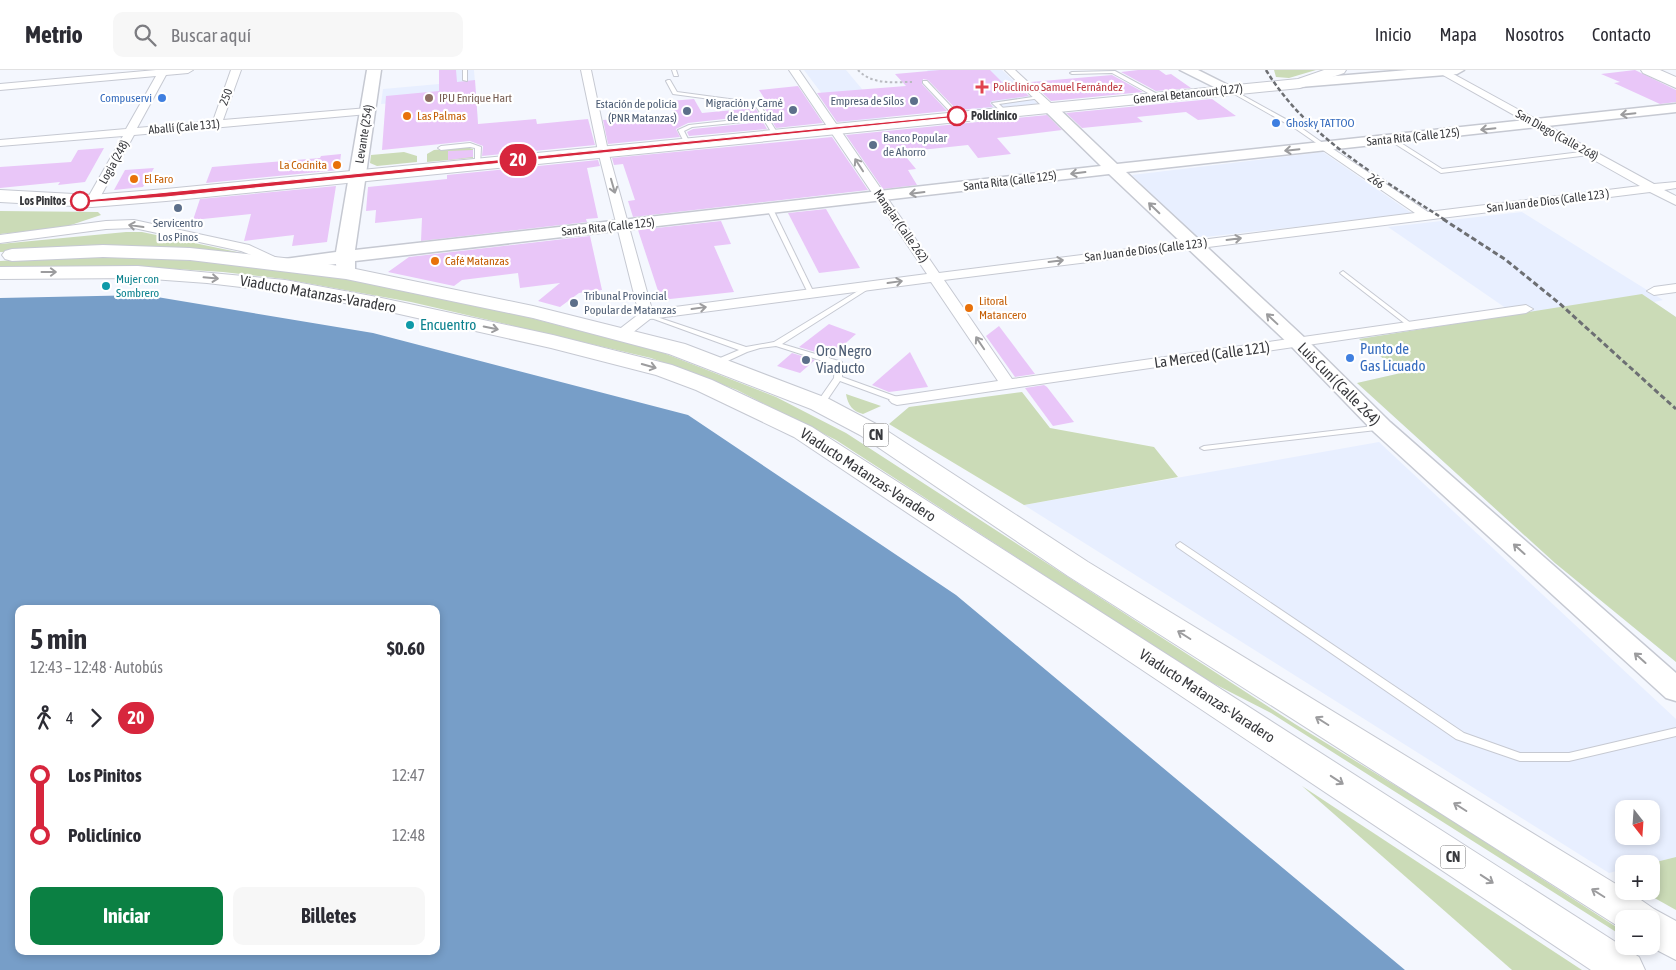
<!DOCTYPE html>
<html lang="es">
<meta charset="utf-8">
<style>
:root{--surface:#fff;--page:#f7f7f7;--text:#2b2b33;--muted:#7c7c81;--line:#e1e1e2;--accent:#0b8043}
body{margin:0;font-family:"Asap Condensed",sans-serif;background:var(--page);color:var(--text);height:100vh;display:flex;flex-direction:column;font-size:19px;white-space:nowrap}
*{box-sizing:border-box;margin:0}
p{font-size:16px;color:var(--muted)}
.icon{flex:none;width:28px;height:28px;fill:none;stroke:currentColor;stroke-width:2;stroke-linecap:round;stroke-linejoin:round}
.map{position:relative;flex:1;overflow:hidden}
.panel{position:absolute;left:15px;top:535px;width:425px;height:350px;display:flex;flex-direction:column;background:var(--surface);border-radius:10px;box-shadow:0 2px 8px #0003}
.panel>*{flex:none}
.badge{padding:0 10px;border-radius:16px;font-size:18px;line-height:32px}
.needle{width:32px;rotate:163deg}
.fabs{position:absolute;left:1615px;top:730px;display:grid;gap:10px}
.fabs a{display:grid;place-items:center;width:45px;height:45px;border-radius:10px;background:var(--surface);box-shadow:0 2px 8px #0003;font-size:25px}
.map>.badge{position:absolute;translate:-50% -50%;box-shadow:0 0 0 2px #fff}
.legs{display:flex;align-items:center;gap:8px;height:55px;padding:0 15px;font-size:16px}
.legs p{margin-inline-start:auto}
.headline{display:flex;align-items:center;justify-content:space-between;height:85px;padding:0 15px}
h1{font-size:28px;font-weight:700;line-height:38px}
.action{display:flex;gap:10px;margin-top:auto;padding:10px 15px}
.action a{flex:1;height:58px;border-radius:10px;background:var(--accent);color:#fff;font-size:20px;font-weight:700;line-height:58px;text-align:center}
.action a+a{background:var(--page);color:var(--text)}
ul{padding:0 15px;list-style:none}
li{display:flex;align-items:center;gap:18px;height:60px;font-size:19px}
li i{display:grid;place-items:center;width:8px;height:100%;margin:0 6px;background:currentColor}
li i::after{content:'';width:12px;height:12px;margin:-6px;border:4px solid;border-radius:50%;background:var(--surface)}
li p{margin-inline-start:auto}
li:first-child i{background:linear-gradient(#0000 50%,currentColor 0)}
li:last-child i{background:linear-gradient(currentColor 50%,#0000 0)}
header{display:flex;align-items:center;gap:30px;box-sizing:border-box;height:70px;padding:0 25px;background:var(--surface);border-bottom:1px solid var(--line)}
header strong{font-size:24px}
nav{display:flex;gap:28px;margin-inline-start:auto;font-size:18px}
.search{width:350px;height:45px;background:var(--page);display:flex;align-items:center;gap:12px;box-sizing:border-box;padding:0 18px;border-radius:10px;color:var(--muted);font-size:19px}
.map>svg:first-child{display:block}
.built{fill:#e8efff;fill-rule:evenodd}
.green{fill:#cbdbb7}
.water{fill:#779ec8;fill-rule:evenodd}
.building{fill:#e9c6f8}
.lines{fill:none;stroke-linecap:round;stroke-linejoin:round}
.lane-casing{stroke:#c6c9d2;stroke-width:2}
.street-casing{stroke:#c6c9d2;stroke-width:2}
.secondary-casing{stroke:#c6c9d2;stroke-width:3}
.primary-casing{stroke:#c6c9d2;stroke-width:2}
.highway-casing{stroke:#c6c9d2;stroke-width:2}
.path{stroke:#b9bbc1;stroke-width:2;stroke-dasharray:2.5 2.5;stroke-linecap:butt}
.lane{fill:#fff;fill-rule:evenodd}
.street{fill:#fff;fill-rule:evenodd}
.secondary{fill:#fff;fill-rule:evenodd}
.primary{fill:#fff;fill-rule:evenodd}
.highway{fill:#fff;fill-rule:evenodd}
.rail-far1{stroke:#6d6f73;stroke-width:2.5;stroke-dasharray:4.5 2.5;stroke-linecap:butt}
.rail{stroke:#6d6f73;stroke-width:3;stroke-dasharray:5.5 3;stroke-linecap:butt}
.oneway{stroke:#9c9c9e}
.line-1{fill:#d7263d;stroke:#fff}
.health-dot{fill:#e0444e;stroke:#fff;stroke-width:2}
.shop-dot{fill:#3f7fe0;stroke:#fff;stroke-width:2}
.education-dot{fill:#8d6e63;stroke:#fff;stroke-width:2}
.service-dot{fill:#5c6f8a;stroke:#fff;stroke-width:2}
.food-dot{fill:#e8710a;stroke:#fff;stroke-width:2}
.stop-1-dot{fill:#fff;stroke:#d7263d;stroke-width:2.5}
.culture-dot{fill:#0f9aa8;stroke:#fff;stroke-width:2}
.labels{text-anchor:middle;stroke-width:4.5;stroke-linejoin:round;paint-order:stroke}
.far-health-label{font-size:12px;fill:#be3a42;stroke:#fff;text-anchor:start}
.far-street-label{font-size:12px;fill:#38393d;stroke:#fff}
.far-shop-label{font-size:12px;fill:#366cbe;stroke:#fff;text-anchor:end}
.far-education-label{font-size:12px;fill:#785e54;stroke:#fff;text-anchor:start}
.far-service-label{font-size:12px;fill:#4e5e75;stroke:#fff;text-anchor:end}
.far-food-label{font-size:12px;fill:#c56008;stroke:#fff;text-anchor:start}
.far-stop-label{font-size:12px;font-weight:bold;fill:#38393d;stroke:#fff;text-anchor:start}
.far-culture-label{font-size:12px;fill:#0d838f;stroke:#fff;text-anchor:start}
.shield{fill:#fff;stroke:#747477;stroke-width:1}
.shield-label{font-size:14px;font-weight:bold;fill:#38393d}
.street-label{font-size:15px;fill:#38393d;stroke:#fff}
.culture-label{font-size:15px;fill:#0d838f;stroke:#fff;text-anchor:start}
.shop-label{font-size:15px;fill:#366cbe;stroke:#fff;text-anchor:start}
.service-label{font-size:15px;fill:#4e5e75;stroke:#fff;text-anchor:start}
</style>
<header>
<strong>Metrio</strong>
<div class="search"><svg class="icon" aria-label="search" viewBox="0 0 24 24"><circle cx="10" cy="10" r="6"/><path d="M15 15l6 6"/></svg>Buscar aquí</div>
<nav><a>Inicio</a><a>Mapa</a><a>Nosotros</a><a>Contacto</a></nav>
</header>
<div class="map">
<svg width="1676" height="900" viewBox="0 0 1676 900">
<rect width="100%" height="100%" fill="#f4f7fe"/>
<g class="built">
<path d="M 439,0 L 474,0 L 478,52 L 434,30 L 381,34 L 383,19 L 439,14 Z"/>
<path d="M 804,0 L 846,0 L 887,49 L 844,53 Z"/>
<path d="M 927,0 L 1002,0 L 1038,34 L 965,41 Z"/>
<path d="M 1323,82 L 1413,144 L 1196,168 L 1132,105 Z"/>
<path d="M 1522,142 L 1663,230 L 1654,232 L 1676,247 L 1676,592 L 1555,493 L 1357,313 L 1401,303 L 1359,269 L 1361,267 L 1513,243 L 1388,157 Z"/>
<path d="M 1379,372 L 1676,649 L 1676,787 L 1648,794 L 1624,794 L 1624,799 L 1609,803 L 1024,435 ZM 1624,739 L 1651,739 L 1651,766 L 1624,766 Z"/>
</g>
<g class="green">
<path d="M 1274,0 L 1316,0 L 1289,8 L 1276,7 Z"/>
<path d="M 466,77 L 473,79 L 473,88 L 427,92 L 427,84 L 434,80 Z"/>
<path d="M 404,82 L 417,86 L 417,92 L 377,96 L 370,93 L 371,85 Z"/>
<path d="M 0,141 L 98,142 L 101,145 L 62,158 L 0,164 Z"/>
<path d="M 126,162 L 142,162 L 242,183 L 171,179 L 0,182 L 0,174 Z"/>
<path d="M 64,187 L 171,189 L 246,195 L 346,209 L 527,247 L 661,282 L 776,327 L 846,363 L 1295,654 L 1442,744 L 1624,862 L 1624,867 L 1271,643 L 1199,606 L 836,370 L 737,320 L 651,288 L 411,232 L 284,209 L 223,202 L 144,197 L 0,198 L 0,191 Z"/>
<path d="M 1642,224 L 1676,247 L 1676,592 L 1555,493 L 1357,313 L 1401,303 L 1359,269 Z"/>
<path d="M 1022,322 L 1050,358 L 1154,377 L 1178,407 L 1024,435 L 889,354 L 909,337 Z"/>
<path d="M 846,324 L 881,336 L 863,344 C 852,341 848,335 846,324 Z"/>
<path d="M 1302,716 L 1582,900 L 1512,900 Z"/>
<path d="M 1676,787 L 1676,840 L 1642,821 L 1651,821 L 1651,794 L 1648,794 Z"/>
</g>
<path class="water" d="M 145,225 L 373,263 L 688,345 L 956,525 L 1405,900 L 0,900 L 0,228 ZM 19,539 L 436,539 L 436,881 L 19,881 Z"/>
<g class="building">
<path d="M 439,0 L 456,0 L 457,12 L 475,10 L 478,54 L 536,49 L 537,54 L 588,49 L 595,75 L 482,86 L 483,76 L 470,71 L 382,80 L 386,26 L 439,21 Z"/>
<path d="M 940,0 L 990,0 L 1005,15 L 1016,14 L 1029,26 L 992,31 L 990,33 L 993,37 L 957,40 L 928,10 L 923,9 L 922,14 L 947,41 L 837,52 L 817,23 L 906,16 L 895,4 Z"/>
<path d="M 1138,0 L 1159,0 L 1166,5 L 1171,4 L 1191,18 L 1156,21 L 1121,2 Z"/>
<path d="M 1635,0 L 1676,20 L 1676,32 L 1660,34 L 1614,13 L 1620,12 L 1601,4 Z"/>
<path d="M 1112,5 L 1143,22 L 1051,31 L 1031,12 Z"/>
<path d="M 798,16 L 823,53 L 776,58 L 764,37 L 770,37 L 759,20 Z"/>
<path d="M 694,29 L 702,43 L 755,38 L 760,45 L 688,53 L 676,59 L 680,67 L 608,74 L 603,50 L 675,44 L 670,31 Z"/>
<path d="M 1212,29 L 1236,46 L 1198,50 L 1186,42 L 1137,47 L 1143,52 L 1082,58 L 1066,43 Z"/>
<path d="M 1047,45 L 1062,60 L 997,68 L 1011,84 L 978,88 L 968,75 L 902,82 L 916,99 L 908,100 L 917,115 L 883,119 L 846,65 Z"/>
<path d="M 763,52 L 767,59 L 689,66 L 687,62 L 693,59 Z"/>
<path d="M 832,67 L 868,120 L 633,147 L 628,131 L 635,130 L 623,94 L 614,95 L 612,88 Z"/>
<path d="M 104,78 L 85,112 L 58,115 L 60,112 L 0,118 L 0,97 L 71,92 L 78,80 Z"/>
<path d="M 473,80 L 473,87 L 448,90 L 448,81 Z"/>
<path d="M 341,84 L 339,100 L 206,113 L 212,97 L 320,88 L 321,86 Z"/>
<path d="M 598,90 L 600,96 L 587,98 L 598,148 L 586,149 L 587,152 L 421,171 L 422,148 L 375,153 L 376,140 L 366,141 L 368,117 L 447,109 L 447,105 Z"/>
<path d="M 154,98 L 143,117 L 114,120 L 125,100 Z"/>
<path d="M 336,116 L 327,172 L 292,176 L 294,165 L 244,171 L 251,144 L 193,150 L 200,129 Z"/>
<path d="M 826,139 L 860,198 L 819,203 L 788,143 Z"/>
<path d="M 721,151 L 731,174 L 714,176 L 734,222 L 661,230 L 638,160 Z"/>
<path d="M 590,166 L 602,220 L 579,223 L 560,237 L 538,231 L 560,213 L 520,218 L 518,203 L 462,210 L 454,216 L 388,202 L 409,187 Z"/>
<path d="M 829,254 L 856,264 L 839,279 L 831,276 L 822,284 L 799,277 Z"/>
<path d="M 999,256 L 1035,304 L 1015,307 L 986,266 Z"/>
<path d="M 910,282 L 928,317 L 889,322 L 872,315 Z"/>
<path d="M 792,283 L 815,290 L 800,303 L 777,296 Z"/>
<path d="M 1044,315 L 1047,317 L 1074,352 L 1053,356 L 1025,318 Z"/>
</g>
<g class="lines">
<defs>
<g id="lane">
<path d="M 463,0 L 467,0 L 467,11 L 463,10 Z"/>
<path d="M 672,0 L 676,0 L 678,6 L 674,6 Z"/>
<path d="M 1115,1 L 1161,26 L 1161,27 L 1157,28 L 1112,3 L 1072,4 L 1070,3 L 1072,2 Z"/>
<path d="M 668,10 L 670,10 L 677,22 L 759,33 L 778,64 L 773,65 L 764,50 L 692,57 L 684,61 L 690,73 L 685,74 L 678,60 L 689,55 L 763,47 L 755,35 L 673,24 L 666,11 Z"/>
<path d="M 923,11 L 927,11 L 959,45 L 959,47 L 955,47 L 923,13 Z"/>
<path d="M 1231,19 L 1300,57 L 1327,76 L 1322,77 L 1296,59 L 1229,21 L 1229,20 Z"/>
<path d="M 1039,26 L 1041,26 L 1041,28 L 999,34 L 1007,42 L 1004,44 L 992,33 Z"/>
<path d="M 1389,68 L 1393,68 L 1442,99 L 1589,81 L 1592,83 L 1589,85 L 1441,103 L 1389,70 Z"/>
<path d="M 470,73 L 481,77 L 480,95 L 475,94 L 475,78 L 470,77 L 441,80 L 438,78 L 441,76 Z"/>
<path d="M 770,137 L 773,139 L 814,223 L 813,224 L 809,224 L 808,223 L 767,139 Z"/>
<path d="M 1343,201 L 1412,254 L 1412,256 L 1408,256 L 1341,204 L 1340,203 Z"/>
<path d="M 871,213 L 873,214 L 873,216 L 782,274 L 842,292 L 842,307 L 900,328 L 901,330 L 897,332 L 840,311 L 823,336 L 817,336 L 816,334 L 834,308 L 835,295 L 776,276 L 760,278 L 747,282 L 719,295 L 713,295 L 713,291 L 739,280 L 643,245 L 646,243 L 648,244 L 746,277 L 774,272 Z"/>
<path d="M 1382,355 L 1386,357 L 1385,359 L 1204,380 L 1200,378 L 1204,376 Z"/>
<path d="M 1180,472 L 1464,663 L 1520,683 L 1569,683 L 1676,658 L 1676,666 L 1569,691 L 1520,691 L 1456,669 L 1177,477 L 1176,475 Z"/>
</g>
<g id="street">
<path d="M 156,0 L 193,0 L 188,3 L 166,5 L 137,58 L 213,51 L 231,0 L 241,0 L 223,50 L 368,38 L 373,41 L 368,44 L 134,65 L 98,131 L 92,135 L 86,131 L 123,66 L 0,76 L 0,70 L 126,59 L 156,6 L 0,20 L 0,14 Z"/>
<path d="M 581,0 L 591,0 L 608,81 L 652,240 L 927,204 L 789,0 L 799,0 L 939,203 L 1415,143 L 1320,78 L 1320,74 L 1324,73 L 1428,142 L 1640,116 L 1434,0 L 1446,0 L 1654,114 L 1676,112 L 1676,118 L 1664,120 L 1676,126 L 1676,135 L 1650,122 L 944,210 L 1012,309 L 1526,235 L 1533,239 L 1526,243 L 897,335 L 892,333 L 889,330 L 892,327 L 998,311 L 931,212 L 650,249 L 627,267 L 617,267 L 615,264 L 617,261 L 639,244 L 598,81 Z"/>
<path d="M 1005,0 L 1015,0 L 1054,36 L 1054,40 L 1046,40 Z"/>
<path d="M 134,150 L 249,175 L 290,194 L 284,198 L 241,181 L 134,158 L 106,159 L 0,173 L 0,165 L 106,151 Z"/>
<path d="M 1676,214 L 1676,222 L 1654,225 L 1647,221 L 1654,217 Z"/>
</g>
<g id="secondary">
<path d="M 367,0 L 381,0 L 355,180 L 1101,96 L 1045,41 L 1043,38 L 1050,34 L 1055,35 L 1117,94 L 1676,34 L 1676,42 L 1126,102 L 1306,269 L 1390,352 L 1676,603 L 1676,631 L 1666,628 L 1374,362 L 1292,277 L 1109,104 L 355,191 L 355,203 L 353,207 L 339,207 L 337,203 L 336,194 L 284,200 L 277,198 L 275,194 L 277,190 L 336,182 Z"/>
<path d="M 1180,0 L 1198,0 L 1238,20 L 1231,24 L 1226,23 Z"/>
<path d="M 1408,0 L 1464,0 L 1457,4 L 1300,17 L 1293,13 L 1300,9 Z"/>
</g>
<g id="primary">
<path d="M 1324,0 L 1346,0 L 1344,3 L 1300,18 L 166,131 L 92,137 L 0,132 L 0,120 L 92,125 L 166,119 L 1298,9 Z"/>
<path d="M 1641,0 L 1660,0 L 1676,7 L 1676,18 L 1643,3 Z"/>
</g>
<g id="highway">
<path d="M 103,175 L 190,178 L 284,188 L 346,197 L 533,236 L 685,274 L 829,329 L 878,355 L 1088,492 L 1624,819 L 1624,821 L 1628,821 L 1654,839 L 1676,851 L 1676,890 L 1649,876 L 1651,876 L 1651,849 L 1624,849 L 1624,860 L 1068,506 L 860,365 L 811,339 L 669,284 L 533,248 L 346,209 L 190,190 L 103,187 L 12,191 L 5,189 L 2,185 L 5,181 L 12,179 Z"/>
<path d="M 138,196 L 285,210 L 377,227 L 553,265 L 672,295 L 712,310 L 812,357 L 1639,887 L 1645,900 L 1591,900 L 794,367 L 696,320 L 656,305 L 551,278 L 377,239 L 285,222 L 207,213 L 138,208 L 0,209 L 0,197 Z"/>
</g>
</defs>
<use href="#lane" class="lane-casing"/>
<use href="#street" class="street-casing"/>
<use href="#secondary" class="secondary-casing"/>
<use href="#primary" class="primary-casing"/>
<use href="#highway" class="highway-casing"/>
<path class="path" d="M 858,0 C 872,15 893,12 912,12"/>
<use href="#lane" class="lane"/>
<use href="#street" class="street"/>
<use href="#secondary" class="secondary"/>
<use href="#primary" class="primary"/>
<use href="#highway" class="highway"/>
<path class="rail-far1" d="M 1266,0 C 1308,69 1380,107 1445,150"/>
<path class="rail" d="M 1443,149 L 1506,190 L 1559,233 L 1676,339"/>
</g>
<defs><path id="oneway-shaft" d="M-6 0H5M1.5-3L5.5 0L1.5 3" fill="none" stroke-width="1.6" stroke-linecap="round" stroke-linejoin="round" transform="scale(1.25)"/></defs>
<g class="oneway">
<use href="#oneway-shaft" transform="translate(1628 44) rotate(174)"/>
<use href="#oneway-shaft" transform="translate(1488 59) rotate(174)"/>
<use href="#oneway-shaft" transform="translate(1292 80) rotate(174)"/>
<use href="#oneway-shaft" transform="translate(859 95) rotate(-123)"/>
<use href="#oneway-shaft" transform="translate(1078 103) rotate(173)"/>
<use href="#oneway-shaft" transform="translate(613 116) rotate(74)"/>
<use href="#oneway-shaft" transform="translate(917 123) rotate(173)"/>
<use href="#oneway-shaft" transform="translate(1154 138) rotate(-136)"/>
<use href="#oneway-shaft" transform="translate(136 156) rotate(-172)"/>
<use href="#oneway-shaft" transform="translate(1234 169) rotate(-7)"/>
<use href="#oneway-shaft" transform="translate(1056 191) rotate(-7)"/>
<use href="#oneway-shaft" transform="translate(49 202)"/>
<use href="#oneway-shaft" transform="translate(211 208) rotate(5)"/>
<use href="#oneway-shaft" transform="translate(895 212) rotate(-8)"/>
<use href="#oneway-shaft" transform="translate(699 238) rotate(-8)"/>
<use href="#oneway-shaft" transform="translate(1272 249) rotate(-137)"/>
<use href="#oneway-shaft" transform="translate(491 258) rotate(12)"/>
<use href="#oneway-shaft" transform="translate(980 273) rotate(-124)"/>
<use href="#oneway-shaft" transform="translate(649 296) rotate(16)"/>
<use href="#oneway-shaft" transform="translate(1519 479) rotate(-138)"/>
<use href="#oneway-shaft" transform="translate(1184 565) rotate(-148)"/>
<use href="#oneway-shaft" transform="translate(1640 588) rotate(-138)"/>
<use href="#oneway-shaft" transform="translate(1322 651) rotate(-148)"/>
<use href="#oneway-shaft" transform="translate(1337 710) rotate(33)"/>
<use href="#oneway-shaft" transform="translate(1460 737) rotate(-148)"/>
<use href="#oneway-shaft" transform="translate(1487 809) rotate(33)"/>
<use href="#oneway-shaft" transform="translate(1598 823) rotate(-148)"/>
</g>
<path class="line-1" d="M 957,45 L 959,47 L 166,127 L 80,133 L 76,131 Z"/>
<path class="health-dot" d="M979.5 9.5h5v5h5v5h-5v5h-5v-5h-5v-5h5z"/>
<g class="shop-dot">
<circle cx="162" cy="28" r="5"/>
<circle cx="1276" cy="53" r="5"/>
<circle cx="1350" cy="288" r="5"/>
</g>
<circle class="education-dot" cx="429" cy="28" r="5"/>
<g class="service-dot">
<circle cx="914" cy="31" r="5"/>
<circle cx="793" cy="40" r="5"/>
<circle cx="687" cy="41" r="5"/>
<circle cx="873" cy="75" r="5"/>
<circle cx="178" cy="138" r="5"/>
<circle cx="574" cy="233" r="5"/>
<circle cx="806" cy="290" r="5"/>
</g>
<g class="food-dot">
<circle cx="407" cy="46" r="5"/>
<circle cx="337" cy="95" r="5"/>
<circle cx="134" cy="109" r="5"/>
<circle cx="435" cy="191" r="5"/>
<circle cx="969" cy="238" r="5"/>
</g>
<g class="stop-1-dot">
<circle cx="957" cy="46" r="9"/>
<circle cx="80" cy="131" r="9"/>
</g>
<g class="culture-dot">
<circle cx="106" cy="216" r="5"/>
<circle cx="410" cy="255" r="5"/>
</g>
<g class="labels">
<g class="far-health-label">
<text x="993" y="21">Policlínico Samuel Fernández</text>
</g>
<g class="far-street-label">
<text transform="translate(1188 24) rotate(-6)" y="4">General Betancourt (127)</text>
<text transform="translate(226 27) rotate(-70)" y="4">250</text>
<text transform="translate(184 57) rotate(-5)" y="4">Aballí (Cale 131)</text>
<text transform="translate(364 64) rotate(-81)" y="4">Levante (254)</text>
<text transform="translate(1557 65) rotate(29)" y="4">San Diego (Calle 268)</text>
<text transform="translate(1413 67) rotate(-6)" y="4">Santa Rita (Calle 125)</text>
<text transform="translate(114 92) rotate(-61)" y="4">Logia (248)</text>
<text transform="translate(1010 111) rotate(-7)" y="4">Santa Rita (Calle 125)</text>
<text transform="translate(1376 111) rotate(34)" y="4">266</text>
<text transform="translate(1548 131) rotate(-7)" y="4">San Juan de Díos (Calle 123 )</text>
<text transform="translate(901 156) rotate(55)" y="4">Manglar (Calle 262)</text>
<text transform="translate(608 157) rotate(-6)" y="4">Santa Rita (Calle 125)</text>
<text transform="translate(1146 180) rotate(-7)" y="4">San Juan de Díos (Calle 123 )</text>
</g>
<g class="far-shop-label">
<text x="152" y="32">Compuservi</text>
<text x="1286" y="57" text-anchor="start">Ghosky TATTOO</text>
</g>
<g class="far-education-label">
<text x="439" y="32">IPU Enrique Hart</text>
</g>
<g class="far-service-label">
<text x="904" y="35">Empresa de Silos</text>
<text x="783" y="37">Migración y Carné<tspan x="783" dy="14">de Identidad</tspan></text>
<text x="677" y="38">Estación de policía<tspan x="677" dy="14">(PNR Matanzas)</tspan></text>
<text x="883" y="72" text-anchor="start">Banco Popular<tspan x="883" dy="14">de Ahorro</tspan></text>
<text x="178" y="157" text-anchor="middle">Servicentro<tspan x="178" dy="14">Los Pinos</tspan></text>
<text x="584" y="230" text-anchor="start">Tribunal Provincial<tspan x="584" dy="14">Popular de Matanzas</tspan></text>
</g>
<g class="far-food-label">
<text x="417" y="50">Las Palmas</text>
<text x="327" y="99" text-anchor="end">La Cocinita</text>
<text x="144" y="113">El Faro</text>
<text x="445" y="195">Café Matanzas</text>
<text x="979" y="235">Litoral<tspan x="979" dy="14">Matancero</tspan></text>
</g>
<g class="far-stop-label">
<text x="971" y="50">Policlínico</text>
<text x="66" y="135" text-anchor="end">Los Pinitos</text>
</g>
<g class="far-culture-label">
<text x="116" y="213">Mujer con<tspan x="116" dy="14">Sombrero</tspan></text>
</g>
<g class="shield">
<rect x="863.5" y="353.5" width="25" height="23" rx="4"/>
<rect x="1440.5" y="775.5" width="25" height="23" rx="4"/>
</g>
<g class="shield-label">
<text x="876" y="370">CN</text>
<text x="1453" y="792">CN</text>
</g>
<g class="street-label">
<text transform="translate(318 224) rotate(10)" y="5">Viaducto Matanzas-Varadero</text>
<text transform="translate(1212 285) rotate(-8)" y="5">La Merced (Calle 121)</text>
<text transform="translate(1339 314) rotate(45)" y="5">Luis Cuní (Calle 264)</text>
<text transform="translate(868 405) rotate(33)" y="5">Viaducto Matanzas-Varadero</text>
<text transform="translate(1207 626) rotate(33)" y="5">Viaducto Matanzas-Varadero</text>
</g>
<g class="culture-label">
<text x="420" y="260">Encuentro</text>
</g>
<g class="shop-label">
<text x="1360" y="284">Punto de<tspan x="1360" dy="17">Gas Licuado</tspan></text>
</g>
<g class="service-label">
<text x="816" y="286">Oro Negro<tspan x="816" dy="17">Viaducto</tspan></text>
</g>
</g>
</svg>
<div class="fabs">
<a><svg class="needle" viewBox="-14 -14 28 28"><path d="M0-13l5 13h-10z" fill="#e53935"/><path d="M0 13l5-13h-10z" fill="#7c7c81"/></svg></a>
<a>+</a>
<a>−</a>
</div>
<b class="badge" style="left:518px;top:90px;background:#d7263d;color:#fff">20</b>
<section class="panel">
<div class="headline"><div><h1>5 min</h1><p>12:43 – 12:48 · Autobús</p></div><b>$0.60</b></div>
<div class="legs"><svg class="icon" aria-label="walk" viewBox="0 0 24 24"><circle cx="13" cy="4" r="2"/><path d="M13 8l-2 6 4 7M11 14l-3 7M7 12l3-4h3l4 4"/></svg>4<svg class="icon" aria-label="forward" viewBox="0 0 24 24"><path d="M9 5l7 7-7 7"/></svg><b class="badge" style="background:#d7263d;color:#fff">20</b></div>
<ul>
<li><i style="color:#d7263d"></i><b>Los Pinitos</b><p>12:47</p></li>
<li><i style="color:#d7263d"></i><b>Policlínico</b><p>12:48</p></li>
</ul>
<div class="action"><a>Iniciar</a><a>Billetes</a></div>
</section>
</div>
